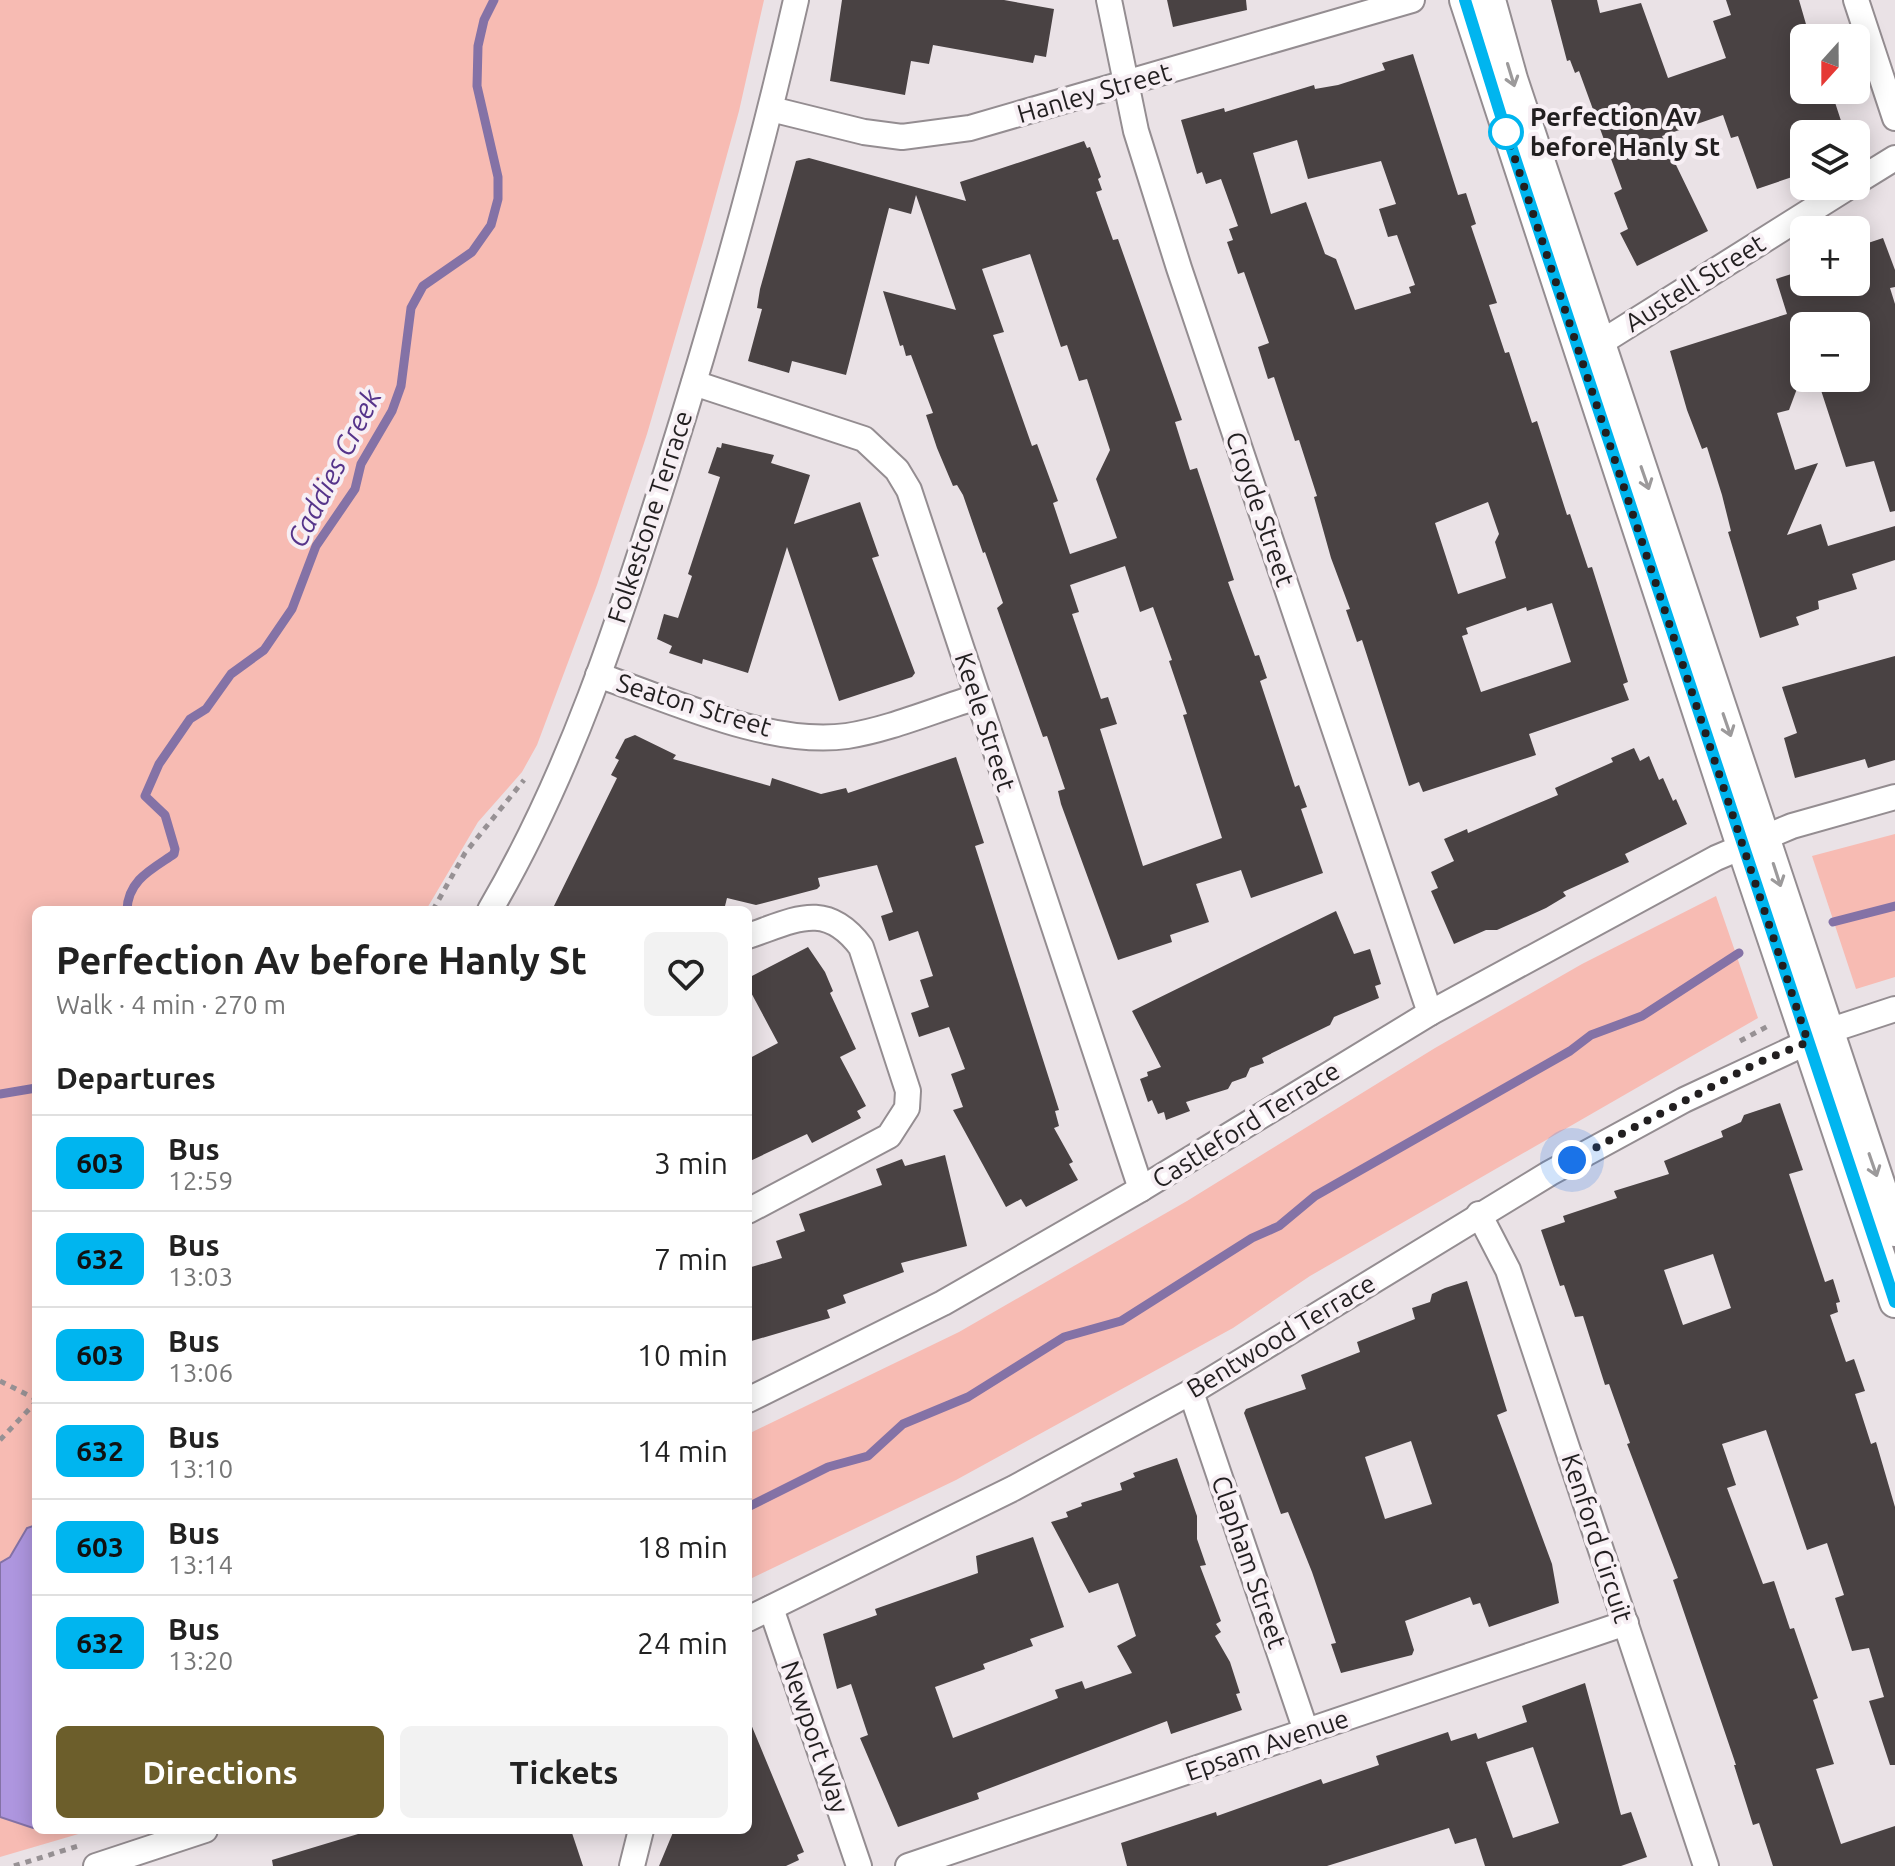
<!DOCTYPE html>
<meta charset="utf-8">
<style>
:root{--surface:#fff;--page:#f2f2f2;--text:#222;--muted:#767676;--line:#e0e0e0;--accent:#6c5e2b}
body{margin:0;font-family:Ubuntu,sans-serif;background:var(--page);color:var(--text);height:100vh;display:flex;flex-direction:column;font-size:30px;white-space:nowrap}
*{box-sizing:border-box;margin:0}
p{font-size:26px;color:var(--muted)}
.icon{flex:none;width:44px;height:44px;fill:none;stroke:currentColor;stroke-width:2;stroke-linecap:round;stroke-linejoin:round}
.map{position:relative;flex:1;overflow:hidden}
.panel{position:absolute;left:32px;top:906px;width:720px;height:928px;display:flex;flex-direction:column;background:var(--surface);border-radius:12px;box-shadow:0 4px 20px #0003}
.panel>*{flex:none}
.badge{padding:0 16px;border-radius:12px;font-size:28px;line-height:52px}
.needle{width:52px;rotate:201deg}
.fabs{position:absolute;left:1790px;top:24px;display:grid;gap:16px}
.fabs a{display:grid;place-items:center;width:80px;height:80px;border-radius:12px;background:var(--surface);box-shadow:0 4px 20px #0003;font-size:40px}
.you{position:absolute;width:40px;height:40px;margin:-20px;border:6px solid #fff;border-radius:50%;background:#1a73e8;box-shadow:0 0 0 12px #1a73e833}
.map>.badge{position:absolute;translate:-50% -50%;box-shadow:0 0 0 4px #fff}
h2{padding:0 24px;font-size:30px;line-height:72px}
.round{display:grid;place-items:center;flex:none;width:84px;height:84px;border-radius:12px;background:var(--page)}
.head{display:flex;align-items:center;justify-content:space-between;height:136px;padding:0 24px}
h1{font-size:38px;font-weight:700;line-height:60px}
.action{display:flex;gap:16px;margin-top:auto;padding:16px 24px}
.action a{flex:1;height:92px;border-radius:12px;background:var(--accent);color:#fff;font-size:32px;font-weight:700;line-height:92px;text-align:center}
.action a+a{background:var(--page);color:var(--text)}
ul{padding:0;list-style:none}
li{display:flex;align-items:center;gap:24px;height:96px;padding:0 24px;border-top:2px solid var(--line)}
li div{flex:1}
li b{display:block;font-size:30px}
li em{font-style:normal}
li .badge{min-width:88px;font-weight:700;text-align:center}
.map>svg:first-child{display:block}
.green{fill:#f7bbb3}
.water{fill:#ae96df;stroke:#8472a6;stroke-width:2}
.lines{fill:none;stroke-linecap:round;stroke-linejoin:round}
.stream{stroke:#8472a6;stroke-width:9}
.building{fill:#494243;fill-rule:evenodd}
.minor-casing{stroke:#948d91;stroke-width:28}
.tertiary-casing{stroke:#948d91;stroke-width:34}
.path{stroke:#979194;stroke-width:5;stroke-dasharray:6 6;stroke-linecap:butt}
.minor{stroke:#fff;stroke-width:24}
.tertiary{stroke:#fff;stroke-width:30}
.oneway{stroke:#9c9a9b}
.line-casing{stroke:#fff;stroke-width:18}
.line{stroke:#00b5ef;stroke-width:12}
.walk{stroke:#221f20;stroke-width:8;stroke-dasharray:0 14.4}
.stop-dot{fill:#fff;stroke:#00b5ef;stroke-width:4}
.labels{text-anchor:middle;stroke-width:8;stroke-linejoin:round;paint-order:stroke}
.street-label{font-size:26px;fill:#221f20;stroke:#f7eff4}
.stop-label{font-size:26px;font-weight:bold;fill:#221f20;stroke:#f7eff4;text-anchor:start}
.water-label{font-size:28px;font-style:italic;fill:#56348a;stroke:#f7eff4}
</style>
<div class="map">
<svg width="1895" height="1866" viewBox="0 0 1895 1866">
<rect width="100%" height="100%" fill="#eae2e6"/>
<g class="green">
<path d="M 0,0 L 764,0 L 739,111 L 703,242 L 647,434 L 597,585 L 537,745 L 522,772 L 478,822 L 426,910 L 36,910 L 36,1830 L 92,1830 L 0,1857 Z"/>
<path d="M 1895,834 L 1895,977 L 1856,989 L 1812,856 Z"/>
<path d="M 1716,896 L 1758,1018 L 1310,1276 L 1233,1328 L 956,1480 L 748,1580 L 748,1434 L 959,1332 L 1187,1201 L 1435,1048 L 1582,964 Z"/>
</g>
<path class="water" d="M 36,1525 L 36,1827 L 33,1828 L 0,1817 L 0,1563 L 10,1557 L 27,1528 Z"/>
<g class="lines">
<g class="stream">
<path d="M 127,910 C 128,880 152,869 174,854 L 175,849 L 165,815 L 145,796 L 159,764 L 190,719 L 206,709 L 231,674 L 264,650 L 292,609 L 316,546 L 355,489 L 361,464 L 392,411 L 401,386 L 411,308 L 423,286 L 472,252 L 491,225 L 498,199 L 498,177 L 477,86 L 478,46 L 484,20 L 494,0"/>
<path d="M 1833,922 L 1895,906"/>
<path d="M 0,1094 L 36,1088"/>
<path d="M 748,1507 L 828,1467 L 868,1456 L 903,1424 L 968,1397 L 1064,1337 L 1121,1321 L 1252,1238 L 1279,1226 L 1315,1196 L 1570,1051 L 1591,1035 L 1642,1016 L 1739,953"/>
</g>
</g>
<g class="building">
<path d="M 842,0 L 1004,0 L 1054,9 L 1046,57 L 1035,55 L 1033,63 L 933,45 L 929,64 L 911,61 L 905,95 L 830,81 Z"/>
<path d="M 1167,0 L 1246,0 L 1247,10 L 1173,27 Z"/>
<path d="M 1551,0 L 1597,0 L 1600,13 L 1641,3 L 1668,78 L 1726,58 L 1713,21 L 1731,15 L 1726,0 L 1799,0 L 1810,38 L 1804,38 L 1804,90 L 1831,90 L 1843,127 L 1821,134 L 1804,134 L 1804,173 L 1757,189 L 1738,136 L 1731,138 L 1723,115 L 1662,136 L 1708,231 L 1637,266 L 1620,233 L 1628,229 L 1614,193 L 1622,189 L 1579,71 L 1575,73 L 1570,60 L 1567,61 Z"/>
<path d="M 1413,54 L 1458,195 L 1466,193 L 1476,224 L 1471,226 L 1497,303 L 1489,305 L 1505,353 L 1509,352 L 1532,423 L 1537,421 L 1567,515 L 1570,514 L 1588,568 L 1592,567 L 1628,682 L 1623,684 L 1629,700 L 1529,734 L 1536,755 L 1423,792 L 1419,782 L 1409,786 L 1362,640 L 1357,642 L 1346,610 L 1350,609 L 1331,558 L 1314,497 L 1317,496 L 1299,440 L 1295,441 L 1274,377 L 1268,379 L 1258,347 L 1269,343 L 1244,272 L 1238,274 L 1227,242 L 1233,240 L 1229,229 L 1238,226 L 1221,179 L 1206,184 L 1202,172 L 1197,174 L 1181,120 L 1224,108 L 1225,112 L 1314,85 L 1315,89 L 1338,85 L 1385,70 L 1382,63 ZM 1297,140 L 1308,179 L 1381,161 L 1396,204 L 1379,209 L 1388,237 L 1397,235 L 1415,285 L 1409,287 L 1411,293 L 1355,310 L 1336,259 L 1325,254 L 1306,202 L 1271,214 L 1253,153 ZM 1488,502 L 1499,534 L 1495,542 L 1506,578 L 1458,594 L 1435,523 ZM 1552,603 L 1571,662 L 1481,692 L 1462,636 L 1468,634 L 1466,628 L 1526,607 L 1527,611 Z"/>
<path d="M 1084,141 L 1087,148 L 1090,147 L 1101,177 L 1098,179 L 1102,190 L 1096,192 L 1113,240 L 1118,239 L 1182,420 L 1175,422 L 1190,470 L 1197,468 L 1234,580 L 1228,582 L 1255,656 L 1259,655 L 1267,678 L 1260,681 L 1295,787 L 1299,785 L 1307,807 L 1301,809 L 1323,873 L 1251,898 L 1241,870 L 1196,884 L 1209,922 L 1170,935 L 1172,942 L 1118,960 L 1061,804 L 1058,791 L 1065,789 L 1047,736 L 1043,737 L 997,608 L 1003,603 L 985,552 L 983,553 L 963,495 L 957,485 L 953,486 L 937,448 L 926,415 L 933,413 L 911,355 L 906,356 L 903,345 L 900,346 L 883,291 L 956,310 L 916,195 L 911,214 L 889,208 L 846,375 L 792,361 L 789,373 L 748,361 L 762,309 L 757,308 L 760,289 L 796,161 L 809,158 L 966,201 L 960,182 ZM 1030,254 L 1061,347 L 1067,345 L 1079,381 L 1087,379 L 1110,450 L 1096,479 L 1117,538 L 1070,554 L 1053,503 L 1058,501 L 1037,444 L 1032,446 L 993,335 L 1004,332 L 982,269 ZM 1125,566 L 1140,612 L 1153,607 L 1172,660 L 1169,661 L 1187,714 L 1183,715 L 1222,838 L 1143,866 L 1100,729 L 1117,724 L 1108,697 L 1101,699 L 1072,614 L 1079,612 L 1070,585 Z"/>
<path d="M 1883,238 L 1895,270 L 1895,287 L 1890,288 L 1895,304 L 1895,511 L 1890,512 L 1874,461 L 1846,467 L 1817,378 L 1856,378 L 1856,326 L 1804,326 L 1804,370 L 1789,410 L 1777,413 L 1795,470 L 1818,463 L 1787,535 L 1821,524 L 1828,546 L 1895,526 L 1895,560 L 1852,574 L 1857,589 L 1818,601 L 1819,609 L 1796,617 L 1799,625 L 1760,638 L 1728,532 L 1731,531 L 1722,495 L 1707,447 L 1702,449 L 1687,410 L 1670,351 L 1787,314 L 1776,279 L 1804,270 L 1804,282 L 1856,282 L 1856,247 Z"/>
<path d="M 722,443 L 774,455 L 771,463 L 810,475 L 794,524 L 860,502 L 879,556 L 872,558 L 915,673 L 912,677 L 839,701 L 787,547 L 748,673 L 703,659 L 702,664 L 669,653 L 672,646 L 657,639 L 664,614 L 678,618 L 692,576 L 688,574 L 720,477 L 708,473 L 717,447 L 721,448 Z"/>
<path d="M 1895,656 L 1895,760 L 1868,768 L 1865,759 L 1795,778 L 1784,738 L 1797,733 L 1782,687 Z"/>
<path d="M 635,735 L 676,755 L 673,759 L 770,786 L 772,778 L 821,794 L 846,788 L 848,793 L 956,757 L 984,843 L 975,846 L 1059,1110 L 1055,1111 L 1059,1126 L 1054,1128 L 1073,1162 L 1069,1164 L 1078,1180 L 1026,1207 L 1021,1199 L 1006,1207 L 953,1110 L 963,1107 L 951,1074 L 965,1069 L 949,1027 L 919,1037 L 911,1013 L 929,1007 L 920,980 L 933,976 L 918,931 L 889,941 L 881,916 L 893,912 L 877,865 L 818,878 L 820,886 L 817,889 L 756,905 L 727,898 L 724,910 L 552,910 L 617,778 L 611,775 L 619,760 L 615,758 L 625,739 Z"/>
<path d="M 1634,748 L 1640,761 L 1649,756 L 1659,780 L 1663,778 L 1673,801 L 1676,799 L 1687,824 L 1625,854 L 1629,862 L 1563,892 L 1566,896 L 1546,908 L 1497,930 L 1486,930 L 1454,944 L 1431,891 L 1438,888 L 1431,872 L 1454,861 L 1444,839 L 1467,829 L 1468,833 L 1558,795 L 1555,788 L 1613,762 L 1611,758 Z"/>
<path d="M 1336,911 L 1354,954 L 1370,949 L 1381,984 L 1375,986 L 1379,998 L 1334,1017 L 1330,1025 L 1262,1058 L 1264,1063 L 1250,1068 L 1246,1077 L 1232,1082 L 1228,1089 L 1186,1102 L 1190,1111 L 1166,1120 L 1164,1112 L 1158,1114 L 1152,1100 L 1148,1102 L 1140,1079 L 1148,1076 L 1147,1072 L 1161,1067 L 1132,1011 Z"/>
<path d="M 808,947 L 825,972 L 833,991 L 830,993 L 856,1049 L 840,1057 L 866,1106 L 857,1111 L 861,1118 L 812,1143 L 807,1134 L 748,1162 L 748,1059 L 778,1043 L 748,987 L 748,978 Z"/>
<path d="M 1780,1103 L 1803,1170 L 1789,1174 L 1825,1282 L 1833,1279 L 1840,1302 L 1836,1303 L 1838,1312 L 1830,1315 L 1846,1362 L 1854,1359 L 1865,1391 L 1855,1394 L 1871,1444 L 1876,1442 L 1895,1507 L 1895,1765 L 1890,1765 L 1869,1701 L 1884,1697 L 1869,1648 L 1852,1651 L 1835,1598 L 1844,1595 L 1827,1543 L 1807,1550 L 1766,1430 L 1722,1444 L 1736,1485 L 1727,1488 L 1763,1584 L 1774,1581 L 1790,1629 L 1794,1628 L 1818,1698 L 1813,1700 L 1834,1764 L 1816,1769 L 1841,1844 L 1895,1826 L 1895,1866 L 1773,1866 L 1759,1823 L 1753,1825 L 1734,1765 L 1736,1765 L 1673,1580 L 1678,1578 L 1627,1444 L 1630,1443 L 1609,1384 L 1605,1385 L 1583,1316 L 1575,1317 L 1564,1285 L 1560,1286 L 1541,1230 L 1565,1222 L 1563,1216 L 1617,1198 L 1614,1191 L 1669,1174 L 1664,1161 L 1723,1137 L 1721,1131 L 1741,1122 L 1744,1115 ZM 1713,1254 L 1731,1308 L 1683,1325 L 1664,1270 Z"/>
<path d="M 945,1155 L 967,1246 L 901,1263 L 904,1272 L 843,1295 L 846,1303 L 827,1310 L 830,1318 L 748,1342 L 748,1268 L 782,1258 L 776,1241 L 805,1231 L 799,1214 L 882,1185 L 876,1169 L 902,1159 L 905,1166 Z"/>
<path d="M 1467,1281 L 1507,1411 L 1497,1415 L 1552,1564 L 1559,1603 L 1489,1627 L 1480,1603 L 1473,1605 L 1470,1597 L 1405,1621 L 1414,1650 L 1412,1655 L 1341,1673 L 1331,1644 L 1336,1643 L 1312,1572 L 1288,1512 L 1281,1514 L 1244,1413 L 1246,1409 L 1306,1389 L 1301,1375 L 1360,1352 L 1357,1342 L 1415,1319 L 1412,1308 L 1430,1302 L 1432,1294 L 1445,1288 ZM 1411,1441 L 1432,1504 L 1385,1519 L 1365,1457 Z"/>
<path d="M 1177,1458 L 1197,1516 L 1197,1539 L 1206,1565 L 1200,1566 L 1221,1621 L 1216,1624 L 1221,1632 L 1215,1636 L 1230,1662 L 1240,1693 L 1236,1694 L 1242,1710 L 1171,1734 L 1167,1721 L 977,1793 L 979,1799 L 898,1827 L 860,1738 L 868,1735 L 851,1684 L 837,1689 L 823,1634 L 877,1615 L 875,1609 L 978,1573 L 976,1556 L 1033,1537 L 1064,1627 L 1030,1639 L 1033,1646 L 983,1664 L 985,1669 L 935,1687 L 953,1738 L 1058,1698 L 1055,1690 L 1082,1681 L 1085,1689 L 1132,1673 L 1117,1646 L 1136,1636 L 1118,1583 L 1089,1593 L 1051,1522 L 1068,1517 L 1066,1512 L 1082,1506 L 1081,1503 L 1122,1490 L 1120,1483 L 1135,1477 L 1133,1473 Z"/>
<path d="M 1585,1683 L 1621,1815 L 1631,1812 L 1647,1857 L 1621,1866 L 1485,1866 L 1476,1838 L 1455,1844 L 1449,1828 L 1327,1866 L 1127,1866 L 1121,1843 L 1216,1812 L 1217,1816 L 1321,1779 L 1323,1784 L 1379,1765 L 1376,1756 L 1448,1732 L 1451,1741 L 1476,1733 L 1478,1739 L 1527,1722 L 1522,1706 ZM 1533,1747 L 1559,1823 L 1513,1838 L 1486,1762 Z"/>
<path d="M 748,1717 L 804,1852 L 797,1855 L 799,1860 L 786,1866 L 659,1866 L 674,1830 L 748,1830 Z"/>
<path d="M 357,1830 L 571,1830 L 583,1866 L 273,1866 L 272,1860 L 358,1834 Z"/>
</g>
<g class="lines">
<defs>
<g id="minor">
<path d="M 1109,0 L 1136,131 L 1179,268 L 1430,1013"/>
<path d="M 1856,0 L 1895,118"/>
<path d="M 771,109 L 864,132 L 902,137 L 970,128 L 1412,0"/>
<path d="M 1856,182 L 1895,158"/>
<path d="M 1586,352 L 1850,186"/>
<path d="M 694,383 L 864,439 L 897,470 L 909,490 L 1141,1189"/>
<path d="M 598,675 C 670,700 770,747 847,736 C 891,729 934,710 977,697"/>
<path d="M 490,910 C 570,774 619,622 666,473 C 715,317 760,159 796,0"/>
<path d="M 748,936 C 795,920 826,900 861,947 L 908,1091 L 907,1108 L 889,1136 L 748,1211"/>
<path d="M 1828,1031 L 1895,1009"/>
<path d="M 1479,1214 L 1508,1270 L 1706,1866"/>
<path d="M 1191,1392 L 1306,1731"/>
<path d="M 748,1400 L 943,1303 L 1141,1189 L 1430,1013 L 1716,858 L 1792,826 L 1895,797"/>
<path d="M 771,1608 L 859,1866"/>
<path d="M 748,1619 L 1014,1488 L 1191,1392 L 1550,1173 L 1684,1100 L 1808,1042"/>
<path d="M 96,1866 L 205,1830"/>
<path d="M 632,1866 L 641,1830"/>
<path d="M 908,1866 L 1626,1623"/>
</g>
<g id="tertiary">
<path d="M 1465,0 L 1742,846 L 1895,1302"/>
<path d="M 1490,0 L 1512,79 L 1895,1231"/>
</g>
</defs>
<use href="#minor" class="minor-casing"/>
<use href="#tertiary" class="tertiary-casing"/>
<g class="path">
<path d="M 433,910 L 465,853 L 524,780"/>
<path d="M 1740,1041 L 1770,1025"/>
<path d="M 0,1381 L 36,1399"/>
<path d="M 0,1440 L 36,1402"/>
<path d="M 14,1866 L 78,1846"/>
</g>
<use href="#minor" class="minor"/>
<use href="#tertiary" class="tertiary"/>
</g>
<defs><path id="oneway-shaft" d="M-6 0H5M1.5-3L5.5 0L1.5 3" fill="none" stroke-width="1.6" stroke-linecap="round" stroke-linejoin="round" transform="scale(2)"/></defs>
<g class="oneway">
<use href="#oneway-shaft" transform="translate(1511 75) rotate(73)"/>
<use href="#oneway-shaft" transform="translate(1645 478) rotate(71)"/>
<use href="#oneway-shaft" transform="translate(1727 725) rotate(71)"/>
<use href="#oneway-shaft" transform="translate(1777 875) rotate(72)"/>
<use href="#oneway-shaft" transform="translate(1873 1165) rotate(71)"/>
</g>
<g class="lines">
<defs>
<path id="line" d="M 1465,0 L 1501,116 L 1895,1302"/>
</defs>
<use href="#line" class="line-casing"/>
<use href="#line" class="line"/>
<path class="walk" d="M 1506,132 L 1808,1042 L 1755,1064 L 1572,1160"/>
</g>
<circle class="stop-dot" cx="1506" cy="132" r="16"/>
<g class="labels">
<g class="street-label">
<text transform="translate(1094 93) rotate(-16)" y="9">Hanley Street</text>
<text transform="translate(1695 283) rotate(-32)" y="9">Austell Street</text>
<text transform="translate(1260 509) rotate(71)" y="9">Croyde Street</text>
<text transform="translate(650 517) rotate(-72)" y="9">Folkestone Terrace</text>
<text transform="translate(694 705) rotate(17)" y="9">Seaton Street</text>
<text transform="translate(985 722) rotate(72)" y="9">Keele Street</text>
<text transform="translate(1246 1125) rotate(-32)" y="9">Castleford Terrace</text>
<text transform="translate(1281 1336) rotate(-31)" y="9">Bentwood Terrace</text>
<text transform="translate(1597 1538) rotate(72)" y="9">Kenford Circuit</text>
<text transform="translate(1249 1562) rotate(71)" y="9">Clapham Street</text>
<text transform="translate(815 1737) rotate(71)" y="9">Newport Way</text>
<text transform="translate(1267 1745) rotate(-19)" y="9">Epsam Avenue</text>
</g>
<g class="stop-label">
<text x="1530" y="126">Perfection Av<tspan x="1530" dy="30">before Hanly St</tspan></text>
</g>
<g class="water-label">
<text transform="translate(334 468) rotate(-63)" y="10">Caddies Creek</text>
</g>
</g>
</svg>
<div class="fabs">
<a><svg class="needle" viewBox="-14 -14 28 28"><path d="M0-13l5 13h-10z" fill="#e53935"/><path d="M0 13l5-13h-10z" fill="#767676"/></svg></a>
<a><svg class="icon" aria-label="layers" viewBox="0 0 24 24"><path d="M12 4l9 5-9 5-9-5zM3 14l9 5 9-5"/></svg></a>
<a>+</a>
<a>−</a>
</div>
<div class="you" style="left:1572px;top:1160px"></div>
<section class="panel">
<div class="head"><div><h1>Perfection Av before Hanly St</h1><p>Walk · 4 min · 270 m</p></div><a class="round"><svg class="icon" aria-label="heart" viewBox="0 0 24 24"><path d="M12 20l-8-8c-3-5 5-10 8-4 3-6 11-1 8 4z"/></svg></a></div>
<h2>Departures</h2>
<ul>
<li><span class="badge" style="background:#00b5ef;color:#111">603</span><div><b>Bus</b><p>12:59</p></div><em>3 min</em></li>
<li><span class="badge" style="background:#00b5ef;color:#111">632</span><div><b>Bus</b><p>13:03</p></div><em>7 min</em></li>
<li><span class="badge" style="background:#00b5ef;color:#111">603</span><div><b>Bus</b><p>13:06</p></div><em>10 min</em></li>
<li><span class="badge" style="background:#00b5ef;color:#111">632</span><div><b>Bus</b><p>13:10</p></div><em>14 min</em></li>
<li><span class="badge" style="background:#00b5ef;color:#111">603</span><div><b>Bus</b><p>13:14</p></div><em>18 min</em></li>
<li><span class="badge" style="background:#00b5ef;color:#111">632</span><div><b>Bus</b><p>13:20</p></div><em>24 min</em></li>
</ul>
<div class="action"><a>Directions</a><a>Tickets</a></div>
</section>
</div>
